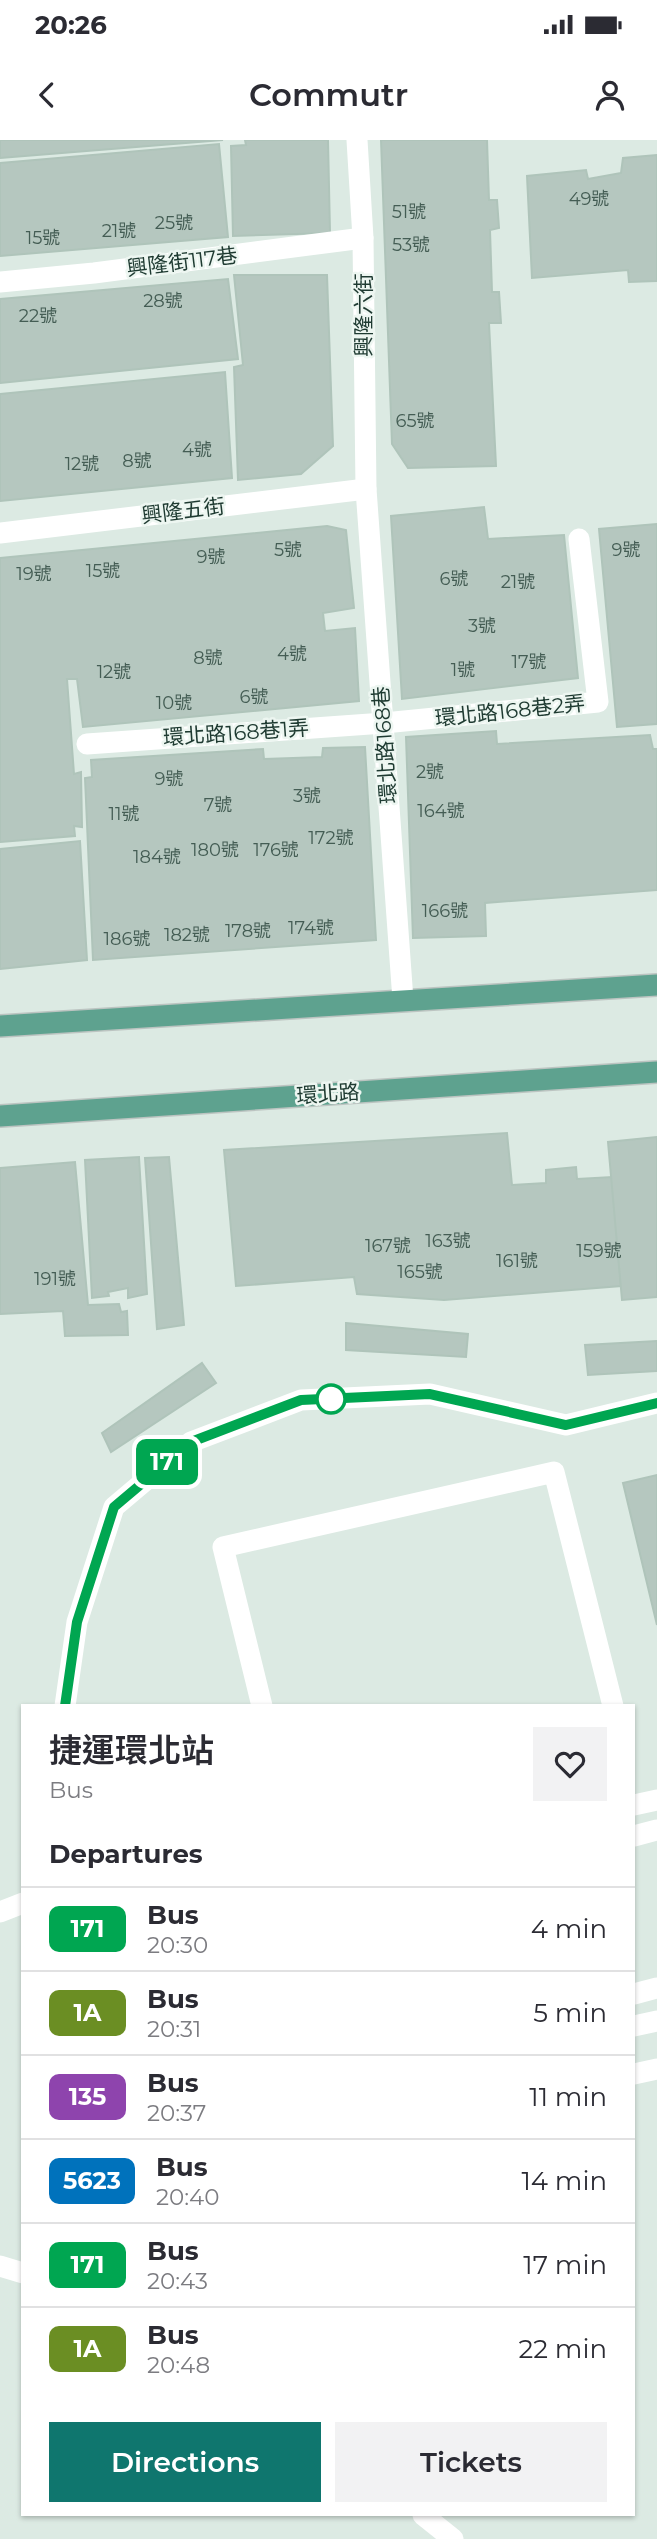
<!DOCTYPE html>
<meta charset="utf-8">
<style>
:root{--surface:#fff;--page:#f2f2f3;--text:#2b2b33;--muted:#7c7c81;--line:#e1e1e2;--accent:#0f766e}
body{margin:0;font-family:Montserrat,"Noto Sans TC",sans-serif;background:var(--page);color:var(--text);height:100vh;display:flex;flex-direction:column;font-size:26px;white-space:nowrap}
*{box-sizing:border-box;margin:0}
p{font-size:23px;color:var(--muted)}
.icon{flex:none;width:38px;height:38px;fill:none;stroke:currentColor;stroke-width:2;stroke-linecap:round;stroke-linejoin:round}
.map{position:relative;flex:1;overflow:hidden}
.details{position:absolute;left:21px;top:1564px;width:614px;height:812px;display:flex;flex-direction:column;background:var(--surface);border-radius:0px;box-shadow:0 2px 5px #0004}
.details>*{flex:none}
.badge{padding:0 14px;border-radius:10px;font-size:24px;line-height:46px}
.map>.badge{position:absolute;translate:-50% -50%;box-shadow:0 0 0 4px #fff}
h2{padding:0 28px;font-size:26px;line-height:63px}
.round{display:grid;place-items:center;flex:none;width:74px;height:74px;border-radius:0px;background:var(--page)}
.head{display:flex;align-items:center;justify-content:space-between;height:119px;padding:0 28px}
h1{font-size:33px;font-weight:600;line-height:52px}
.primary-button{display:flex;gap:14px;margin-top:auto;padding:14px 28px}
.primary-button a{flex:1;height:80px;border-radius:0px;background:var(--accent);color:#fff;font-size:28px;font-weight:600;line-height:80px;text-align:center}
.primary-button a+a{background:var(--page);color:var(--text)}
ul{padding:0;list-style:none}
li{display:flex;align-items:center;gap:21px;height:84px;padding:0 28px;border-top:2px solid var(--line)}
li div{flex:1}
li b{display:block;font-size:26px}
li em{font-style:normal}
li .badge{min-width:77px;font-weight:700;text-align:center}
.status{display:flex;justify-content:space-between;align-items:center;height:49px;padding:0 35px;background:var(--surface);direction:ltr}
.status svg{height:19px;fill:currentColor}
header{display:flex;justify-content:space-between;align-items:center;height:91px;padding:0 28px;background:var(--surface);font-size:32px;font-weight:600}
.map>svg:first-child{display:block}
.building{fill:#b5c7bf;stroke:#afc4ba;stroke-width:2}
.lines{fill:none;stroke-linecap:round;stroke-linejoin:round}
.primary-casing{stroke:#bcc4c1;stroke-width:24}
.lane{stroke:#fff;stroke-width:21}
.primary{stroke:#5ea28f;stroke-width:21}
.line-casing{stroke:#fff;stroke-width:16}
.line{stroke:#00a651;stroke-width:10}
.stop-dot{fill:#fff;stroke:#00a651;stroke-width:3.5}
.labels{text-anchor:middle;stroke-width:5;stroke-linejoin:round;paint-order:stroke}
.number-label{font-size:18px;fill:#445d54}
.street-label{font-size:21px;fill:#1e3a31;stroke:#edf6f1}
</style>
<div class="status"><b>20:26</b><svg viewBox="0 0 49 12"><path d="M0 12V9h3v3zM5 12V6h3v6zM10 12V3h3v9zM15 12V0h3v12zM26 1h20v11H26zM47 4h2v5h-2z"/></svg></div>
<header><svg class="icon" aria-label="back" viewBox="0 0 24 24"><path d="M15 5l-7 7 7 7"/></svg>Commutr<svg class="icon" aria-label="person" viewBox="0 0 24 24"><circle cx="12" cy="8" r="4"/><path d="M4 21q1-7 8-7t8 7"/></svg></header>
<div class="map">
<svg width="657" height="2399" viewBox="0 0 657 2399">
<rect width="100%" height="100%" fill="#dceae3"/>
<g class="building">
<path d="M 0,0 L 223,0 L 0,18 Z"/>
<path d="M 245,0 L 328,0 L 330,93 L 233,96 L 231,6 L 246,5 Z"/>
<path d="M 381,0 L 487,0 L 489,60 L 497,60 L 499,88 L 490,90 L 492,152 L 499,152 L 501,183 L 489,183 L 496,326 L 408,328 L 392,304 Z"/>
<path d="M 219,4 L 228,97 L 0,116 L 0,23 Z"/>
<path d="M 657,15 L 657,141 L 629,142 L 628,130 L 532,138 L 527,36 L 586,30 L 588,39 L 621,33 L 623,18 Z"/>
<path d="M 234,135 L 327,135 L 333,306 L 301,334 L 238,340 L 234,227 L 243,225 Z"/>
<path d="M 228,139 L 238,219 L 0,243 L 0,159 Z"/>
<path d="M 225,232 L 232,338 L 0,361 L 0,254 Z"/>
<path d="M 484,367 L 488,399 L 564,395 L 578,538 L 402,559 L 391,376 Z"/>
<path d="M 657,384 L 657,584 L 617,587 L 599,389 Z"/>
<path d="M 327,386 L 346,390 L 354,468 L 323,473 L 325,491 L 355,488 L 359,561 L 83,587 L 77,539 L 67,539 L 74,634 L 81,632 L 82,687 L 74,686 L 75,696 L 0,702 L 0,418 Z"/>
<path d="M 496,591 L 497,604 L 650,595 L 653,609 L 657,609 L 657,750 L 485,763 L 486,796 L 413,798 L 406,597 Z"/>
<path d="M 365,607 L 376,800 L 93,820 L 85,638 L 92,637 L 91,620 L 263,609 L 264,619 L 322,617 L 323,608 Z"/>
<path d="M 80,701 L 87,820 L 0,829 L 0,709 Z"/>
<path d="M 507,993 L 512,1045 L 546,1043 L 546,1030 L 576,1027 L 577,1039 L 612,1037 L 621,1146 L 444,1160 L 357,1154 L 354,1137 L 236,1146 L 224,1010 Z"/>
<path d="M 657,997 L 657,1157 L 622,1160 L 608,1002 Z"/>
<path d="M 139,1017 L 147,1154 L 128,1158 L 128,1148 L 108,1152 L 109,1156 L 92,1158 L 85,1020 Z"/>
<path d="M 169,1017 L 184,1185 L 157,1189 L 145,1018 Z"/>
<path d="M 75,1022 L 88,1165 L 119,1164 L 121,1172 L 127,1171 L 128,1195 L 65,1196 L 63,1171 L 0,1174 L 0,1028 Z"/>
<path d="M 346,1183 L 468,1194 L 466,1217 L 346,1210 Z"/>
<path d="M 657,1201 L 657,1231 L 588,1235 L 585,1205 Z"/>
<path d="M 202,1223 L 216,1243 L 111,1312 L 102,1293 Z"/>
<path d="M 657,1335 L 657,1485 L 623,1343 Z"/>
</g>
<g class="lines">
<defs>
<g id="primary">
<path d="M 0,886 L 657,845"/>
<path d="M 0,976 L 657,932"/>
</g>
</defs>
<use href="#primary" class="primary-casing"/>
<g class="lane">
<path d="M 357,0 L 363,98 L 366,349 L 403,860"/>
<path d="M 0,142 L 94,133 L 363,98"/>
<path d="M 0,393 L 366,349"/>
<path d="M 87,604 L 384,583 L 598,562 L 579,399"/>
<path d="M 65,1566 L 77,1482 L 114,1367 L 191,1302 L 301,1260 L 430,1254 L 566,1285 L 657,1263"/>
<path d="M 262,1566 L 223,1407 L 554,1332 L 613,1566"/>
<path d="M 634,1665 L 657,1660"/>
<path d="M 634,1696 L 657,1690"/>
<path d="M 0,1772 L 23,1763"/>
<path d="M 634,1854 L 657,1848"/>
<path d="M 634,1886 L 657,1881"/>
<path d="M 634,1934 L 657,1929"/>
<path d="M 0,2126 L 23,2133"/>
<path d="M 423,2375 L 453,2399"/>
</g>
<use href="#primary" class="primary"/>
</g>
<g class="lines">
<defs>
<path id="line" d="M 65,1566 L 77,1482 L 114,1367 L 191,1302 L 301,1260 L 430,1254 L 566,1285 L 657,1263"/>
</defs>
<use href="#line" class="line-casing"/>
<use href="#line" class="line"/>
</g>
<circle class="stop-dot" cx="331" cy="1259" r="14"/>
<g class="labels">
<g class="number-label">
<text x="589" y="65">49號</text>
<text x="409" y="78">51號</text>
<text x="174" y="89">25號</text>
<text x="119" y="97">21號</text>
<text x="43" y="104">15號</text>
<text x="411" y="111">53號</text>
<text x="163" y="167">28號</text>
<text x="38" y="182">22號</text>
<text x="415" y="287">65號</text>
<text x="197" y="316">4號</text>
<text x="137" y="327">8號</text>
<text x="82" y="330">12號</text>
<text x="288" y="416">5號</text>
<text x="626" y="416">9號</text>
<text x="211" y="423">9號</text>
<text x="103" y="437">15號</text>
<text x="34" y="440">19號</text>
<text x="454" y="445">6號</text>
<text x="518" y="448">21號</text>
<text x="482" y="492">3號</text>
<text x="292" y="520">4號</text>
<text x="208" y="524">8號</text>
<text x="529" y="528">17號</text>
<text x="463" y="536">1號</text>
<text x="114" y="538">12號</text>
<text x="254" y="563">6號</text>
<text x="174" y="569">10號</text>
<text x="430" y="638">2號</text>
<text x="169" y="645">9號</text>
<text x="307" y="662">3號</text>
<text x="218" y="671">7號</text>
<text x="441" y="677">164號</text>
<text x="124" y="680">11號</text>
<text x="331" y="704">172號</text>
<text x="215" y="716">180號</text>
<text x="276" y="716">176號</text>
<text x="157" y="723">184號</text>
<text x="445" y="777">166號</text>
<text x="311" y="794">174號</text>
<text x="248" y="797">178號</text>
<text x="187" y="801">182號</text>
<text x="127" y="805">186號</text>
<text x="448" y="1107">163號</text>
<text x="388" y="1112">167號</text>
<text x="599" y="1117">159號</text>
<text x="517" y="1127">161號</text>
<text x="420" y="1138">165號</text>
<text x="55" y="1145">191號</text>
</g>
<g class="street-label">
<text transform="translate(182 122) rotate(-7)" y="7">興隆街117巷</text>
<text transform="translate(364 175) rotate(-90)" y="7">興隆六街</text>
<text transform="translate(183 371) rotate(-7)" y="7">興隆五街</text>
<text transform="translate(510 571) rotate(-6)" y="7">環北路168巷2弄</text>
<text transform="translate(236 593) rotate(-4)" y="7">環北路168巷1弄</text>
<text transform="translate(385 605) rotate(-94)" y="7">環北路168巷</text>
<text transform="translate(328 954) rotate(-4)" y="7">環北路</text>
</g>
</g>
</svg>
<b class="badge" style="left:167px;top:1322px;background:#00a651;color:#fff">171</b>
<section class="details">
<div class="head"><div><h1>捷運環北站</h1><p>Bus</p></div><a class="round"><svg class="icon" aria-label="heart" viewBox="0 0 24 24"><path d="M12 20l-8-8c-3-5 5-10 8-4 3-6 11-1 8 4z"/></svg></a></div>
<h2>Departures</h2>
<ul>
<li><span class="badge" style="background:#00a651;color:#fff">171</span><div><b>Bus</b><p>20:30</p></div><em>4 min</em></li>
<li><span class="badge" style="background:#6b8e23;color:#fff">1A</span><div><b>Bus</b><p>20:31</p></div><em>5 min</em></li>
<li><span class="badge" style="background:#8e44ad;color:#fff">135</span><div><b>Bus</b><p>20:37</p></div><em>11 min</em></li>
<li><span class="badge" style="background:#0072bc;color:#fff">5623</span><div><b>Bus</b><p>20:40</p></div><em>14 min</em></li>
<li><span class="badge" style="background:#00a651;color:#fff">171</span><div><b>Bus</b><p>20:43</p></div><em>17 min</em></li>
<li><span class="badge" style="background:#6b8e23;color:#fff">1A</span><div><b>Bus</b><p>20:48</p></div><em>22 min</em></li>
</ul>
<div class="primary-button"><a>Directions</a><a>Tickets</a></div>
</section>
</div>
